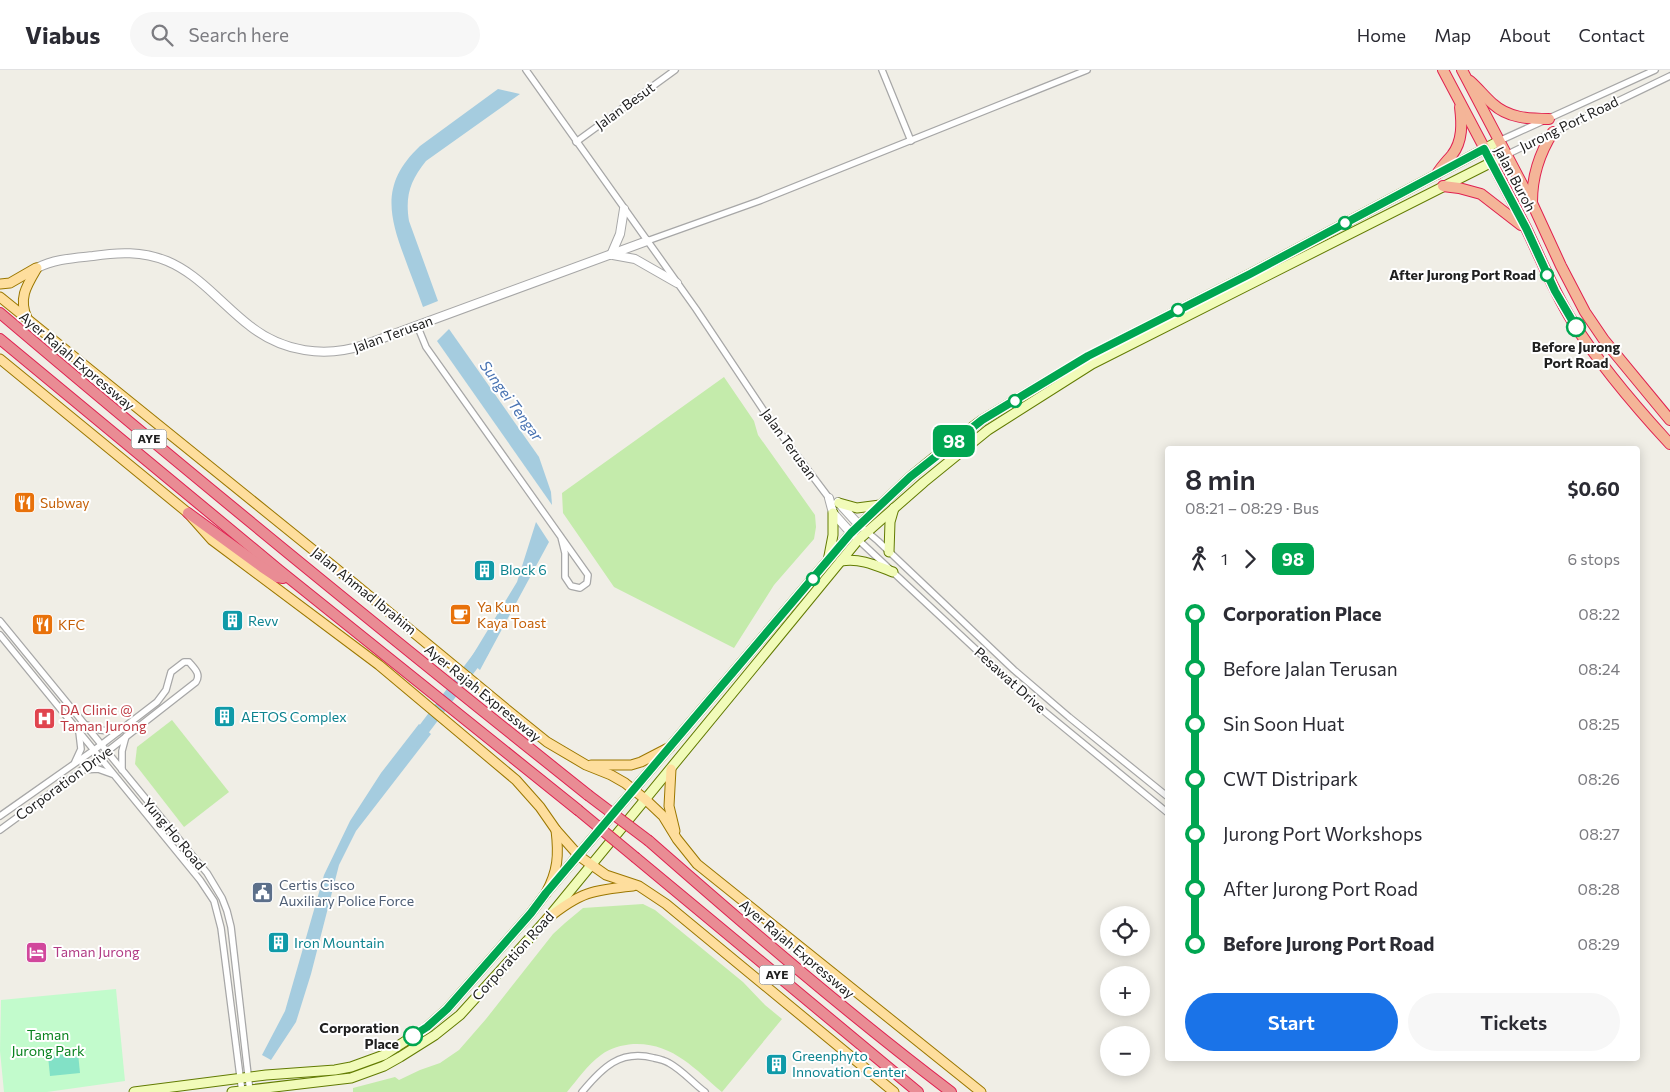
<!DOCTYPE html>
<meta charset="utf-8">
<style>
:root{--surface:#fff;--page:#f7f7f7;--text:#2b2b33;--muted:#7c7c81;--line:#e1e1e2;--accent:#1a73e8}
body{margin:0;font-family:Commissioner,sans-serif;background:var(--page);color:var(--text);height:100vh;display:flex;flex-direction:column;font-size:19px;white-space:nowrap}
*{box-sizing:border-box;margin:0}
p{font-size:16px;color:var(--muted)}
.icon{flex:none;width:28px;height:28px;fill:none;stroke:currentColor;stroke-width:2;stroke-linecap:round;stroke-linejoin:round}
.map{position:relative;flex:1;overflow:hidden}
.side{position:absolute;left:1165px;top:376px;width:475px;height:615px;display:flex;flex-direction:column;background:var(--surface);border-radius:5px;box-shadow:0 2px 12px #0003}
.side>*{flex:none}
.badge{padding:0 10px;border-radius:8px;font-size:18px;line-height:32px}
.fabs{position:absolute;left:1100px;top:836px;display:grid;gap:10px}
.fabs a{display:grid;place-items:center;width:50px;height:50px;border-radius:50%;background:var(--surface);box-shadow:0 2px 12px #0003;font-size:25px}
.map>.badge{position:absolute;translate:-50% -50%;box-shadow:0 0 0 2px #fff}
.legs{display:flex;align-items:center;gap:8px;height:55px;padding:0 20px;font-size:16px}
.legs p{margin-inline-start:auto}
.headline{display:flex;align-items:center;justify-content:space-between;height:85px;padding:0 20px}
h1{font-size:28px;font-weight:600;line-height:38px}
.button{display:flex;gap:10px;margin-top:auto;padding:10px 20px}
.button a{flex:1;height:58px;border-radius:30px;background:var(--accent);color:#fff;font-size:20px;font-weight:600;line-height:58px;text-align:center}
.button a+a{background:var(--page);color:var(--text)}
ul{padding:0 20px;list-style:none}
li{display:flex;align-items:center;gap:18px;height:55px;font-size:19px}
li i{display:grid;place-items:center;width:8px;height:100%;margin:0 6px;background:currentColor}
li i::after{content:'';width:12px;height:12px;margin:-6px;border:4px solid;border-radius:50%;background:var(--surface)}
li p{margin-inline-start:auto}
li:first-child i{background:linear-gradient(#0000 50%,currentColor 0)}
li:last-child i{background:linear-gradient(currentColor 50%,#0000 0)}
header{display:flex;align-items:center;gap:30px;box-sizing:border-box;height:70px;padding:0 25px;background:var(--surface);border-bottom:1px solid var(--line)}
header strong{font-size:24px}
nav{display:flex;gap:28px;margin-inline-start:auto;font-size:18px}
.search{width:350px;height:45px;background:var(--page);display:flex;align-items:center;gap:12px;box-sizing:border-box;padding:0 18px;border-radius:28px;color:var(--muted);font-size:19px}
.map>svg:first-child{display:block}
.grass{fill:#c4ebab}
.park{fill:#c2fbcc}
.pitch{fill:#82e1c6}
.water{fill:#a5ccdf}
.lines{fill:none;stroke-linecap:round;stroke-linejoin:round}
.river{stroke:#a5ccdf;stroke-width:12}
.minor-casing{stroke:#a7a7a7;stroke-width:8}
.tertiary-casing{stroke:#a7a7a7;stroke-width:10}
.secondary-casing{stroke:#627b02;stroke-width:11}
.primary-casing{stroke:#9b7700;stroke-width:11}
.trunk-casing{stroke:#e02150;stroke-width:12}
.motorway-casing{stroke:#e02150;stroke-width:12}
.minor{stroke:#fff;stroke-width:5.5}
.tertiary{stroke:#fff;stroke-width:8}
.secondary{stroke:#f1fbb9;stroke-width:9}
.primary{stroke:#fede9d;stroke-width:9}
.trunk{stroke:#f4b598;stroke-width:10}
.motorway{stroke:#e98c94;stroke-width:10}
.motorway-bridge-casing{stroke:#e02150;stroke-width:12;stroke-linecap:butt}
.motorway-bridge{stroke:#e98c94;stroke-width:10}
.line-1-casing{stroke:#fff;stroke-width:11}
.line-1{stroke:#00a651;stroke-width:8}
.stop-1-dot{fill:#fff;stroke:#00a651;stroke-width:2.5}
.labels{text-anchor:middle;stroke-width:4;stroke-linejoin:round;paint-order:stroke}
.shield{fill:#fff;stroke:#636363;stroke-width:1}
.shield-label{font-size:12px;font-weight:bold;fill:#202020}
.street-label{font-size:14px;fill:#202020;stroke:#fff}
.stop-label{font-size:14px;font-weight:bold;fill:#202020;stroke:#fff;text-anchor:end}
.food-label{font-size:14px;fill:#c56008;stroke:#fff;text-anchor:start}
.culture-label{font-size:14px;fill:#0d838f;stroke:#fff;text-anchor:start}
.health-label{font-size:14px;fill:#be3a42;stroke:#fff;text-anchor:start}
.service-label{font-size:14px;fill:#4e5e75;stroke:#fff;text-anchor:start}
.hotel-label{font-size:14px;fill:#b23c85;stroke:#fff;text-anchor:start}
.park-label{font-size:14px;fill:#09821f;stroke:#fff}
.water-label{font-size:15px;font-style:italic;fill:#4973b2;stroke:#fff}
</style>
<header>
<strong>Viabus</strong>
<div class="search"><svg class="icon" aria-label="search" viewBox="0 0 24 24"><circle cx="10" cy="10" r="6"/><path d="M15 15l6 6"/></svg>Search here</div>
<nav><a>Home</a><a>Map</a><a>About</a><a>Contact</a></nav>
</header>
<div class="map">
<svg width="1670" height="1022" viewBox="0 0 1670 1022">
<rect width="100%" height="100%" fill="#f0eee6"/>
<g class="grass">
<path d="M 724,307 L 754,351 L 758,365 L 815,445 L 816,457 L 814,469 L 774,515 L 734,578 L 614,517 L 563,443 L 562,423 Z"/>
<path d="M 172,650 L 229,722 L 184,757 L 135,694 L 137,677 Z"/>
<path d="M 643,834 L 655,840 L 743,912 L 765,935 L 782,949 L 722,1022 C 695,999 672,972 633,974 C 622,975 610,978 601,985 C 587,995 578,1009 567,1022 L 353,1022 L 353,1018 L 395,1007 L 399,1010 L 420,1000 L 440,993 L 459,980 L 486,949 L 553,864 L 565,853 L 583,838 Z"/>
</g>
<path class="park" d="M 116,919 L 125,1011 L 47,1022 L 4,1022 L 0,981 L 1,930 Z"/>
<path class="pitch" d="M 78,983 L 80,1003 L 50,1006 L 48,986 Z"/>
<g class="water">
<path d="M 498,19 L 520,24 L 426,91 C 410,111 405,126 409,151 L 438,231 L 423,237 C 417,220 410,203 404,186 C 387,141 383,111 420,76 Z"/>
<path d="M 449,259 L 539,387 L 551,422 L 552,435 L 437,271 Z"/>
<path d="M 536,452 L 549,472 L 480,600 L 469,591 L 517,512 Z"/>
<path d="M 419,654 L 431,664 L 356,761 L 339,795 L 311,904 L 296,952 L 271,990 L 262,985 L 285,941 L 324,805 L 350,751 L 381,703 Z"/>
</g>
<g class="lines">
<path class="river" d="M 415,671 L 483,581"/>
<defs>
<g id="minor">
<path d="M 526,0 L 696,239 L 768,347 L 829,428"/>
<path d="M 882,0 L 911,71"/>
<path d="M 1499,71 L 1655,0"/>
<path d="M 576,72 L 675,0"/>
<path d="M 1506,85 L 1670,6"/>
<path d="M 647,171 L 759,131 L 1087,0"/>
<path d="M 417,255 L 426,277 C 480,353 534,429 588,505 L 587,513 L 580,518 L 571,516 L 565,507 L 565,483 L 561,467"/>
<path d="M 859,455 L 878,471 L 1014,600 L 1069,647 L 1168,727"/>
<path d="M 851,463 L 1028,628 L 1168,743"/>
<path d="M 0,551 L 196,790 L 207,803 L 222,828 L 227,841 L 231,857 L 250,1022"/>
<path d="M 0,565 L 200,810 L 214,831 L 221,858 L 242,1022"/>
<path d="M 87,655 L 100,660 L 118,662"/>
<path d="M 75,692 L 81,679 L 79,662"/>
<path d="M 82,700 L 98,699 L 112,704"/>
<path d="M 122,700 L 122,681 L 126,666"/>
<path d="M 0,746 L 101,675 L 157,632 L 166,620 L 171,602 L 184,592 L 189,592 C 195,599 201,604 196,612 L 100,687 L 0,760"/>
<path d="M 582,1022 C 602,998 620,979 654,988 C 659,989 664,990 669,993 C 682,1000 693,1013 705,1022"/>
</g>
<g id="tertiary">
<path d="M 611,185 L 620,164 L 624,139"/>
<path d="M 613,185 L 635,189 L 677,213"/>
<path d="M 37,198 C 54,189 74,188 93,186 C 118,182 142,181 167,191 C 186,199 201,212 216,226 C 227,236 238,247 250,256 C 283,282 325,288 364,275 L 647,171"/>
<path d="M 829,428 L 833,443 L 851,463"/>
<path d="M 838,432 L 859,455"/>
</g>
<g id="secondary">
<path d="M 839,433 L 857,438 L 880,435"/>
<path d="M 889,482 L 890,452 L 894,438"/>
<path d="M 828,491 L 833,465 L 833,443"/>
<path d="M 841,491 C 861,488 875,495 893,502"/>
<path d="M 134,1022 L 266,1005 L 335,1000 L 351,997 L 384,985 L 427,957 L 447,939 L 531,843 L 546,823 L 851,463 L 910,407 L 959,367 L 982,350 L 1089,286 L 1250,204 L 1499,71"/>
<path d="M 232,1022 L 351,1008 L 384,996 L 400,987 L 435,965 L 460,945 L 547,849 L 858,470 L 924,412 L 988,360 L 1092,294 L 1506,85"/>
</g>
<g id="primary">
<path d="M 0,214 L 10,213 L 36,198"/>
<path d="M 0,227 L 333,496 L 511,643 L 547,672 L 586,695 L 611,705 L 625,713 L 645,729 L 663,746 L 677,769 L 697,794 L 981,1022"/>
<path d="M 27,248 C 18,228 27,215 37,198"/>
<path d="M 0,289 L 188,443 L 212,470 L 379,595 L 516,710 L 540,737 L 556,760 L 579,786 L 606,805 L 639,816 L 666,834 L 894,1022"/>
<path d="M 591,695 L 631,695 L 641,692 L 670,677"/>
<path d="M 671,699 L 669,736 L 675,761"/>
<path d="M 546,823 C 558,801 559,785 556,760"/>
<path d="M 547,849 C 580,822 593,820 633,816"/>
</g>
<g id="trunk">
<path d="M 1443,0 C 1471,53 1499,105 1526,158 C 1541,189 1553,220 1571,249 C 1599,294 1634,335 1670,374"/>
<path d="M 1462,0 L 1532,133 L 1561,196 L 1585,242 L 1604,270 L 1670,350"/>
<path d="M 1470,11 C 1478,18 1485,27 1493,34 C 1508,48 1529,49 1549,49"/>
<path d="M 1437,104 C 1441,97 1447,91 1452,85 C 1463,71 1462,53 1460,37"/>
<path d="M 1443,116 L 1459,118 L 1481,124 L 1521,155"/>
<path d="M 1532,132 C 1532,106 1539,84 1553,62"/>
</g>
<g id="motorway">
<path d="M 0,243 C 193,407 390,567 588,725"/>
<path d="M 0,269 L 279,500 L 578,740"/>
<path d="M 188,443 L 262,497 L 277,507 L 283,508"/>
<path d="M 649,771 C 747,857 847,943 951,1022"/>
<path d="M 636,788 L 918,1022"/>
</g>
</defs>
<use href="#minor" class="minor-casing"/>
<use href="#tertiary" class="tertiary-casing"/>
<use href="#secondary" class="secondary-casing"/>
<use href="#primary" class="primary-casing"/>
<use href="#trunk" class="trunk-casing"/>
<use href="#motorway" class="motorway-casing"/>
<use href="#minor" class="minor"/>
<use href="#tertiary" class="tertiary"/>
<use href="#secondary" class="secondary"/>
<use href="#primary" class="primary"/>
<use href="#trunk" class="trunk"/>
<use href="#motorway" class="motorway"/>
<defs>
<g id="motorway-bridge">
<path d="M 588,725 L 649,771"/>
<path d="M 578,740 L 636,788"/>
</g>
</defs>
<use href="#motorway-bridge" class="motorway-bridge-casing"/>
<use href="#motorway-bridge" class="motorway-bridge"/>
</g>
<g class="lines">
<defs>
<path id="line-1" d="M 413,966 L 427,957 L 447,939 L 531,843 L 546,823 L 851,463 L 910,407 L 982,350 L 1088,286 L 1250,204 L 1484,79 L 1526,158 L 1555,221 L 1576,257"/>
</defs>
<use href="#line-1" class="line-1-casing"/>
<use href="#line-1" class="line-1"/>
</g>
<defs>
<symbol id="restaurant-square" viewBox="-11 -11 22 22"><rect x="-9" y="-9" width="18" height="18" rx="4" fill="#e8710a" stroke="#fff"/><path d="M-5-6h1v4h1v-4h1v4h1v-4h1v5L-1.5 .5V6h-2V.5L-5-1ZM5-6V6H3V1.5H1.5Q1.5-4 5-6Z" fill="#fff"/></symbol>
<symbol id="building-square" viewBox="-11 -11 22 22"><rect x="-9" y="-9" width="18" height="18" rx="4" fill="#0f9aa8" stroke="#fff"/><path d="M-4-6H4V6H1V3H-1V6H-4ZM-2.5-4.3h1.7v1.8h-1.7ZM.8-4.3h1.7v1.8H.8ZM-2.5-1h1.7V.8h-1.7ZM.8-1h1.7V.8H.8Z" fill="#fff"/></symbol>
<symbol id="cafe-square" viewBox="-11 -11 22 22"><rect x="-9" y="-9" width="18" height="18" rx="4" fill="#e8710a" stroke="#fff"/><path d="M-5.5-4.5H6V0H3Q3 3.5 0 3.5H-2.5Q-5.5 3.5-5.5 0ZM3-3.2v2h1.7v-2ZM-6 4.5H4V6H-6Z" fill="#fff"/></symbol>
<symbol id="hospital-square" viewBox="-11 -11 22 22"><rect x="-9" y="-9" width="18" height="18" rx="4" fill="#e0444e" stroke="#fff"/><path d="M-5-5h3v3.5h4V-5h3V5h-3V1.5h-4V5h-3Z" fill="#fff"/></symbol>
<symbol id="civic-square" viewBox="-11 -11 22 22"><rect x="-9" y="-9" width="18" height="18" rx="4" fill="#5c6f8a" stroke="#fff"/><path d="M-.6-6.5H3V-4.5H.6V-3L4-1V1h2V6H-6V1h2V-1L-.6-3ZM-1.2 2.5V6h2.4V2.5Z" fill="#fff"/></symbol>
<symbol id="hotel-square" viewBox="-11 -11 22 22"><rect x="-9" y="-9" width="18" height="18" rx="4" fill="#d1479c" stroke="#fff"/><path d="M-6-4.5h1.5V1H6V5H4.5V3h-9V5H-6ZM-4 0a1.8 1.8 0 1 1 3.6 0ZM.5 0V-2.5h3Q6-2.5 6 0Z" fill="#fff"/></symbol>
</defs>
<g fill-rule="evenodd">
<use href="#restaurant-square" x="12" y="420" width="25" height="25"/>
<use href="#building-square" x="472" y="488" width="25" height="25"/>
<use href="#cafe-square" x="448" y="532" width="25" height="25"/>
<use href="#building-square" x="220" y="538" width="25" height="25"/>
<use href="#restaurant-square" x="30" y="542" width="25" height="25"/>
<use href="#building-square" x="212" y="634" width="25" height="25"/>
<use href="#hospital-square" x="32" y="636" width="25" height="25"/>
<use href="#civic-square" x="250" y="810" width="25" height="25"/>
<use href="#building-square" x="266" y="860" width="25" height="25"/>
<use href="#hotel-square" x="24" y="870" width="25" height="25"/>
<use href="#building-square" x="764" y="982" width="25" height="25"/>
</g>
<g class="stop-1-dot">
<circle cx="1345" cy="153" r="6"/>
<circle cx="1547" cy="205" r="6"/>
<circle cx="1178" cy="240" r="6"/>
<circle cx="1576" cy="257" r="9"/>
<circle cx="1015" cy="331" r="6"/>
<circle cx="813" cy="509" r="6"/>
<circle cx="413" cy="966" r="9"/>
</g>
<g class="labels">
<g class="shield">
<rect x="131.5" y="359.5" width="35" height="19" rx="4"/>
<rect x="759.5" y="895.5" width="35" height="19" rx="4"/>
</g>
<g class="shield-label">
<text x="149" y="373">AYE</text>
<text x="777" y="909">AYE</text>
</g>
<g class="street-label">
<text transform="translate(625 36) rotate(-36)" y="5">Jalan Besut</text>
<text transform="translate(1569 54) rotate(-26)" y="5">Jurong Port Road</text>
<text transform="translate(1515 109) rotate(62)" y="5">Jalan Buroh</text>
<text transform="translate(393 264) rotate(-20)" y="5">Jalan Terusan</text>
<text transform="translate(77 291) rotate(40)" y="5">Ayer Rajah Expressway</text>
<text transform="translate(789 374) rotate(54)" y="5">Jalan Terusan</text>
<text transform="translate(364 521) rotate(39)" y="5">Jalan Ahmad Ibrahim</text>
<text transform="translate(1010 610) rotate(42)" y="5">Pesawat Drive</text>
<text transform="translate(483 623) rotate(39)" y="5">Ayer Rajah Expressway</text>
<text transform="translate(64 713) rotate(-36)" y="5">Corporation Drive</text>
<text transform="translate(174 764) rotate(50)" y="5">Yung Ho Road</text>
<text transform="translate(797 879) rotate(40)" y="5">Ayer Rajah Expressway</text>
<text transform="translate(513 886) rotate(-48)" y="5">Corporation Road</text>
</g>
<g class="stop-label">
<text x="1536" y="210">After Jurong Port Road</text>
<text x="1576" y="282" text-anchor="middle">Before Jurong<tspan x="1576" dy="16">Port Road</tspan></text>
<text x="399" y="963">Corporation<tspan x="399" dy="16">Place</tspan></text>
</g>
<g class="food-label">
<text x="40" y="438">Subway</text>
<text x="477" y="542">Ya Kun<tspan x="477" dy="16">Kaya Toast</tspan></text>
<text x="58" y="560">KFC</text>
</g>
<g class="culture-label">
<text x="500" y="505">Block 6</text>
<text x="248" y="556">Revv</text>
<text x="241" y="652">AETOS Complex</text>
<text x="294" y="878">Iron Mountain</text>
<text x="792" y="991">Greenphyto<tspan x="792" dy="16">Innovation Center</tspan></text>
</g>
<g class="health-label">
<text x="60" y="645">DA Clinic @<tspan x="60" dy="16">Taman Jurong</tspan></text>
</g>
<g class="service-label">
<text x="279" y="820">Certis Cisco<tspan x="279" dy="16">Auxiliary Police Force</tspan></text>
</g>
<g class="hotel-label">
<text x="53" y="887">Taman Jurong</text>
</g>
<g class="park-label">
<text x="48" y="970">Taman<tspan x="48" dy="16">Jurong Park</tspan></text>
</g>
<g class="water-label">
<text transform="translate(511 331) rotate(54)" y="5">Sungei Tengar</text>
</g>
</g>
</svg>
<div class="fabs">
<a><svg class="icon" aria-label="locate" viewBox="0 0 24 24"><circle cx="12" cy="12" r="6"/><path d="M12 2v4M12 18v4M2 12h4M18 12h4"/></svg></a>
<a>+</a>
<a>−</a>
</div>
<b class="badge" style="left:954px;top:371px;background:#00a651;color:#fff">98</b>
<section class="side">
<div class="headline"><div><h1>8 min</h1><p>08:21 – 08:29 · Bus</p></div><b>$0.60</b></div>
<div class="legs"><svg class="icon" aria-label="walk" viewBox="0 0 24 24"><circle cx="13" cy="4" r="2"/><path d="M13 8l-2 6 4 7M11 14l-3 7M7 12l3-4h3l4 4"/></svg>1<svg class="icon" aria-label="forward" viewBox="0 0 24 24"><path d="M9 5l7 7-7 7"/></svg><b class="badge" style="background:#00a651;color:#fff">98</b><p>6 stops</p></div>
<ul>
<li><i style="color:#00a651"></i><b>Corporation Place</b><p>08:22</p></li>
<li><i style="color:#00a651"></i><span>Before Jalan Terusan</span><p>08:24</p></li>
<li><i style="color:#00a651"></i><span>Sin Soon Huat</span><p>08:25</p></li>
<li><i style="color:#00a651"></i><span>CWT Distripark</span><p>08:26</p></li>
<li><i style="color:#00a651"></i><span>Jurong Port Workshops</span><p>08:27</p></li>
<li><i style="color:#00a651"></i><span>After Jurong Port Road</span><p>08:28</p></li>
<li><i style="color:#00a651"></i><b>Before Jurong Port Road</b><p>08:29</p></li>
</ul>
<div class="button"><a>Start</a><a>Tickets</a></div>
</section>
</div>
